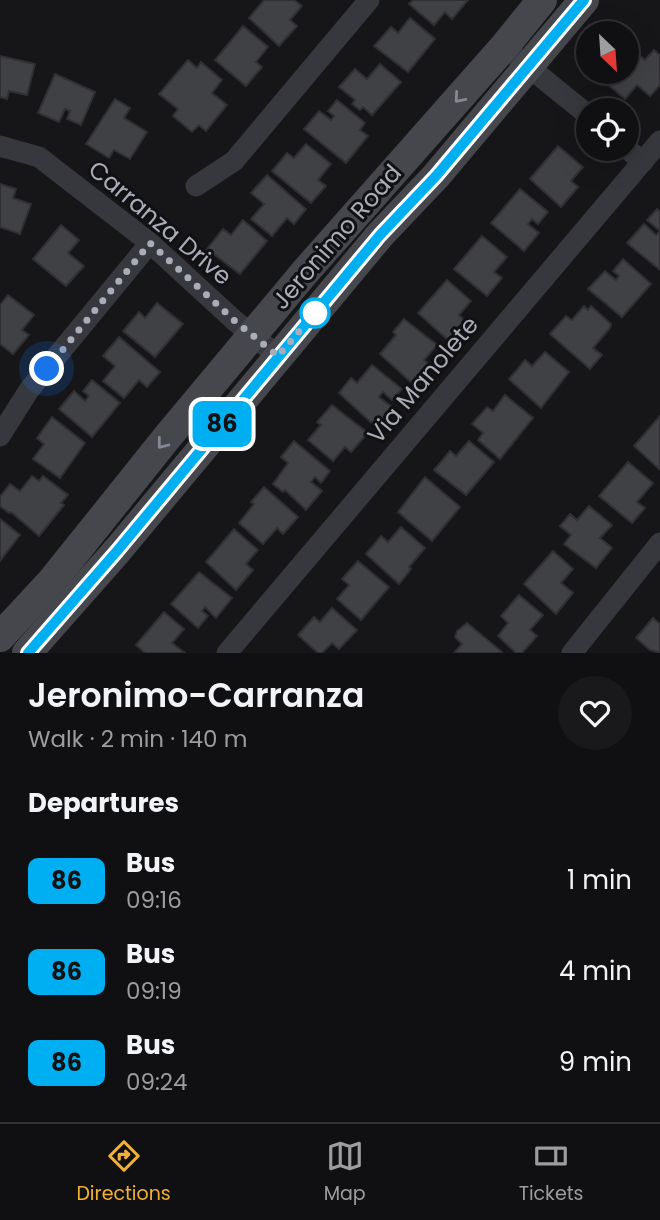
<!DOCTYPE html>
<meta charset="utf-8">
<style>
:root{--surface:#101012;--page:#19191b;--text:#f1f3f6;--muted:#9c9d9f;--line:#303032;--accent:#f2b134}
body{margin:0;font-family:Poppins,sans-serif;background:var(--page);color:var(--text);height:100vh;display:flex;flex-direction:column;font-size:26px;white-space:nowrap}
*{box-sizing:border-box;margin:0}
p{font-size:23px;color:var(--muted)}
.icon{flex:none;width:38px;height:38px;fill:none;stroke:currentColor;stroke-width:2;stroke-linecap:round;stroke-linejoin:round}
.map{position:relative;height:653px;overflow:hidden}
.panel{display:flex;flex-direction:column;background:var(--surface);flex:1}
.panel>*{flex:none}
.badge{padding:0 14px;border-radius:10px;font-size:24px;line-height:46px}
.needle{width:46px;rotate:155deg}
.controls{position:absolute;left:576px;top:21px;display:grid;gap:14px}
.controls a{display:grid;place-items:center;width:63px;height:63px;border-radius:50%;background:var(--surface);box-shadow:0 7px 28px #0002,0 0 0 2px var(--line);font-size:35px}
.you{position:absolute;width:35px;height:35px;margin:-18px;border:5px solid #fff;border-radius:50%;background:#1a73e8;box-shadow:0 0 0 10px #1a73e833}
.map>.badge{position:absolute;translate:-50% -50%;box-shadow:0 0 0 4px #fff}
h2{padding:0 28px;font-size:26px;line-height:63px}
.round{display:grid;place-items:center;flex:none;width:74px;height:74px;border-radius:37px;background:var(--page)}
.overview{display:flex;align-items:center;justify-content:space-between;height:119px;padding:0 28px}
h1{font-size:33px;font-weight:600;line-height:52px}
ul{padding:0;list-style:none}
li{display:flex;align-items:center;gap:21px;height:91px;padding:0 28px}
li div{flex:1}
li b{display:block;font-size:26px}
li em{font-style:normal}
li .badge{min-width:77px;font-weight:700;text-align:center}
.tabs{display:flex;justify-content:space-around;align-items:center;height:98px;border-top:2px solid var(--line);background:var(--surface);font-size:19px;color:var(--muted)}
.tabs a{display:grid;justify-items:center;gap:4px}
.tabs .selected{color:var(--accent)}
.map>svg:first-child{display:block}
.building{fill:#404145;stroke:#303034;stroke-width:2}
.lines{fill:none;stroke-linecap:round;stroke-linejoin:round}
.minor{stroke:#37383d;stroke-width:21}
.secondary{stroke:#45474d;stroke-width:30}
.oneway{stroke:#858993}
.line-casing{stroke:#fff;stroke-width:16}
.line{stroke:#00aff2;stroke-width:10}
.walk{stroke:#a8adb8;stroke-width:7;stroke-dasharray:0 12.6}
.stop-dot{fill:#fff;stroke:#00aff2;stroke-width:3.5}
.labels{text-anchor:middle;stroke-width:6;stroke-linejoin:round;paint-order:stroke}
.street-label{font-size:24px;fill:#a8adb8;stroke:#111113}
</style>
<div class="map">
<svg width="660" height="653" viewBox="0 0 660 653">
<rect width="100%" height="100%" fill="#161618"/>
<g class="building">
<path d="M 264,0 L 294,0 L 302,6 L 290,20 L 297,26 L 279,46 L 249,18 Z"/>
<path d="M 413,0 L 468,0 L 452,19 L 445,12 L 434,25 L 409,4 Z"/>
<path d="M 410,18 L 435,39 L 408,72 L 374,46 L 391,27 L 398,33 Z"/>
<path d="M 243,26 L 268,47 L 256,62 L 262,67 L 246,86 L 215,60 Z"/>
<path d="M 633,50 L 645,60 L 654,50 L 660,55 L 660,85 L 650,96 L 637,85 L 625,99 L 605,82 L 614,72 L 626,72 L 626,57 Z"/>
<path d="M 0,56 L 35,64 L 27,95 L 9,91 L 7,99 L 0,97 Z"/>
<path d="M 188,60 L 197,68 L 201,62 L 222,80 L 212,93 L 227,105 L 206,131 L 199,125 L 192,132 L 173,116 L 178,109 L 159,94 Z"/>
<path d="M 380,64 L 401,82 L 372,115 L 363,107 L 360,110 L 352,104 L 355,100 L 339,87 L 355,69 L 367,79 Z"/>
<path d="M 55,74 L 95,92 L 81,125 L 67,119 L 70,111 L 65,109 L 59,122 L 38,113 Z"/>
<path d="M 115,99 L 130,108 L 124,118 L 147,132 L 130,159 L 114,150 L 109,158 L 86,144 Z"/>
<path d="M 337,100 L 365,123 L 360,130 L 368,136 L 346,163 L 304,129 L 319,111 L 331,120 L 334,116 L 328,111 Z"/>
<path d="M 306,144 L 331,164 L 318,180 L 326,186 L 311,203 L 272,171 L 287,153 L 294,158 Z"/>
<path d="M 558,146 L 583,167 L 571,181 L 578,187 L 561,207 L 530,179 Z"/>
<path d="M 267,175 L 306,209 L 294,224 L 287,218 L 272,236 L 251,219 L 264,204 L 251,193 Z"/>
<path d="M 0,184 L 16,189 L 13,198 L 31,204 L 20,234 L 0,227 Z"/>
<path d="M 520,189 L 548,212 L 538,224 L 532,219 L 528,224 L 539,233 L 524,251 L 491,223 Z"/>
<path d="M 657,209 L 660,212 L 660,270 L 627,243 L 644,224 L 656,235 L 660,231 L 647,220 Z"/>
<path d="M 243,220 L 267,241 L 240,274 L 207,249 L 223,229 L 231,235 Z"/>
<path d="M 61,225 L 79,240 L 68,253 L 84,266 L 66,286 L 33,259 Z"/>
<path d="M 482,236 L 507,257 L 494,272 L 502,278 L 487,296 L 454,269 Z"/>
<path d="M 623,259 L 651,284 L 622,317 L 588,289 L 605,271 L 616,280 L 619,276 L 613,271 Z"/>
<path d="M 447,280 L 471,301 L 459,315 L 465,321 L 448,340 L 418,313 Z"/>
<path d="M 8,295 L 34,315 L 22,330 L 29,335 L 13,354 L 0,344 L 0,305 Z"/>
<path d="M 157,303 L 183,324 L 155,357 L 123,331 L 139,312 L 145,318 Z"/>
<path d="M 584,306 L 588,310 L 591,306 L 611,324 L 610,328 L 593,348 L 602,355 L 590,369 L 550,334 L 566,316 L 572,320 Z"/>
<path d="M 404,319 L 437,345 L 424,360 L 429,364 L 412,383 L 380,354 L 396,335 L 393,332 Z"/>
<path d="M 119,337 L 160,372 L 147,387 L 139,380 L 124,398 L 103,381 L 115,366 L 103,356 Z"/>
<path d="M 545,352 L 569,372 L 541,408 L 509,379 L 525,360 L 532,366 Z"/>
<path d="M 372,365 L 402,389 L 392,400 L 383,392 L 379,397 L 393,408 L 376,427 L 339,393 L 351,378 L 357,383 Z"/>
<path d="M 92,380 L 120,403 L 92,437 L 59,409 L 74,391 L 85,401 L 89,396 L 83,391 Z"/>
<path d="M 505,395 L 533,418 L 500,459 L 478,440 L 483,433 L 472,424 L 487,407 L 493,411 Z"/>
<path d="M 332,405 L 368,433 L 351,452 L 345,447 L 333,461 L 308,440 L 321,425 L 317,422 Z"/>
<path d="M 660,416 L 660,470 L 634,446 Z"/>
<path d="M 52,417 L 85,443 L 60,478 L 33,459 L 44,444 L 37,438 Z"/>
<path d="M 294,441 L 330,471 L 321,483 L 315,477 L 311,482 L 322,491 L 306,510 L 285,490 L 283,492 L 273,484 L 288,463 L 281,457 Z"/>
<path d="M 469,441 L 494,462 L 466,495 L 434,470 L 450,451 L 456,456 Z"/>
<path d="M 628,462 L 653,483 L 637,502 L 645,508 L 632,523 L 599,496 Z"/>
<path d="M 32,476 L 39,481 L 43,476 L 68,495 L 61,503 L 64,505 L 39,536 L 11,512 L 9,513 L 0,506 L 0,497 L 10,484 L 20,491 Z"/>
<path d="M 425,477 L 460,507 L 432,541 L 398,512 Z"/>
<path d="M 264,487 L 298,517 L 283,534 L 277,528 L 263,544 L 239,523 L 254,504 L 251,502 Z"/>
<path d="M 589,506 L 612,525 L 600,538 L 612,548 L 596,568 L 564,544 L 571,535 L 560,526 L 570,514 L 577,520 Z"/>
<path d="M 0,519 L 20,535 L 0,561 Z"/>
<path d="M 401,527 L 425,548 L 409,567 L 411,569 L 399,584 L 366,554 L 381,536 L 388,542 Z"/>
<path d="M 234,529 L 258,550 L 246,564 L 253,570 L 236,590 L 206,562 Z"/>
<path d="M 553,551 L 573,569 L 561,583 L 573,593 L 556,614 L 524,584 Z"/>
<path d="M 358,561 L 389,587 L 361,620 L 337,599 L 349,585 L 342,579 Z"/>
<path d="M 199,572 L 232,598 L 216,618 L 205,607 L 202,611 L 208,616 L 198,628 L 171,604 Z"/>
<path d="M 519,595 L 543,615 L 530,630 L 537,636 L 522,653 L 516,653 L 498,636 L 508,623 L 501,616 Z"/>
<path d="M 332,608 L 357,630 L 339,649 L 332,643 L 322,653 L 318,653 L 298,635 L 314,617 L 320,622 Z"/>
<path d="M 164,612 L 184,629 L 172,643 L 185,653 L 145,653 L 136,645 Z"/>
<path d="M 653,618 L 660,624 L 660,653 L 650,650 L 636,638 Z"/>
<path d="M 467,623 L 502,652 L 501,653 L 454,653 L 462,644 L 455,637 L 457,631 Z"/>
</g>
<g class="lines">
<g class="minor">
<path d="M 519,59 L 588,115"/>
<path d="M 0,146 L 39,157 L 150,243 L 235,321 L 278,356"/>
<path d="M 626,148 L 643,162"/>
<path d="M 196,186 L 234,161 L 369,0"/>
<path d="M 0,436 L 29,390 L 150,243"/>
<path d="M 227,653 L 660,141"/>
<path d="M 572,653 L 660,543"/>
</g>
<g class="secondary">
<path d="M 0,637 L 52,581 L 169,435 L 305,272 L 504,47 L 542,0"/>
<path d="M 27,653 L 117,551 L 380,235 L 436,176 L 584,0"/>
</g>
</g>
<defs><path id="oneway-chevron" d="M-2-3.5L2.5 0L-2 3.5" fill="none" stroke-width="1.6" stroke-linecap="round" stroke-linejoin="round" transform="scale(1.75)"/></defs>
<g class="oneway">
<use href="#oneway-chevron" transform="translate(459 98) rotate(131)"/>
<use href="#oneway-chevron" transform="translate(162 444) rotate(128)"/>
</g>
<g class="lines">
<defs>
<path id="line" d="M 28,653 L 117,551 L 380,235 L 436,176 L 584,0"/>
</defs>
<use href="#line" class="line-casing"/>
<use href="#line" class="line"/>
<path class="walk" d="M 47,369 L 150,243 L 235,321 L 278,356 L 315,313"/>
</g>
<circle class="stop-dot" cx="315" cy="313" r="14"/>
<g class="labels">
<g class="street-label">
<text transform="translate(160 223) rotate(40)" y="8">Carranza Drive</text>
<text transform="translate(337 237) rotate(-49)" y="8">Jeronimo Road</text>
<text transform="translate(423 380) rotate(-50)" y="8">Via Manolete</text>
</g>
</g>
</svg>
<div class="controls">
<a><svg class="needle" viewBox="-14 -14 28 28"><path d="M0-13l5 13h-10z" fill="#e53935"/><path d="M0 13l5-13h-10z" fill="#9c9d9f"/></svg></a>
<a><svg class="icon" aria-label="locate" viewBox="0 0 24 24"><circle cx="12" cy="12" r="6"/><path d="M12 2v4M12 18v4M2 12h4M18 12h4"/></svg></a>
</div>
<div class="you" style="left:47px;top:369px"></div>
<b class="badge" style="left:222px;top:424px;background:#00aff2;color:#111">86</b>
</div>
<section class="panel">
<div class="overview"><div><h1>Jeronimo-Carranza</h1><p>Walk · 2 min · 140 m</p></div><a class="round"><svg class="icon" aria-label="heart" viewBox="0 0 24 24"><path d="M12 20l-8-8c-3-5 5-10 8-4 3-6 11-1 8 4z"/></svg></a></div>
<h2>Departures</h2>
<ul>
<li><span class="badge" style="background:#00aff2;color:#111">86</span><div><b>Bus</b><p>09:16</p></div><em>1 min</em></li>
<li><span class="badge" style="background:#00aff2;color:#111">86</span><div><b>Bus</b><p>09:19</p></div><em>4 min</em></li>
<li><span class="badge" style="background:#00aff2;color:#111">86</span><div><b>Bus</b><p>09:24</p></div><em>9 min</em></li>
</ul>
</section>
<nav class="tabs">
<a class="selected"><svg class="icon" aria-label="directions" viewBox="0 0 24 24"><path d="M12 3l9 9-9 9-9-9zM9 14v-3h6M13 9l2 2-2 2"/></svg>Directions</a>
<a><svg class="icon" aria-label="map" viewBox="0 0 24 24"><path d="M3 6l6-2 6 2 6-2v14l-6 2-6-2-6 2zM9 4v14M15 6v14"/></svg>Map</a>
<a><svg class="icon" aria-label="tickets" viewBox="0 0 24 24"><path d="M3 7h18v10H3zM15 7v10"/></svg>Tickets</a>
</nav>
